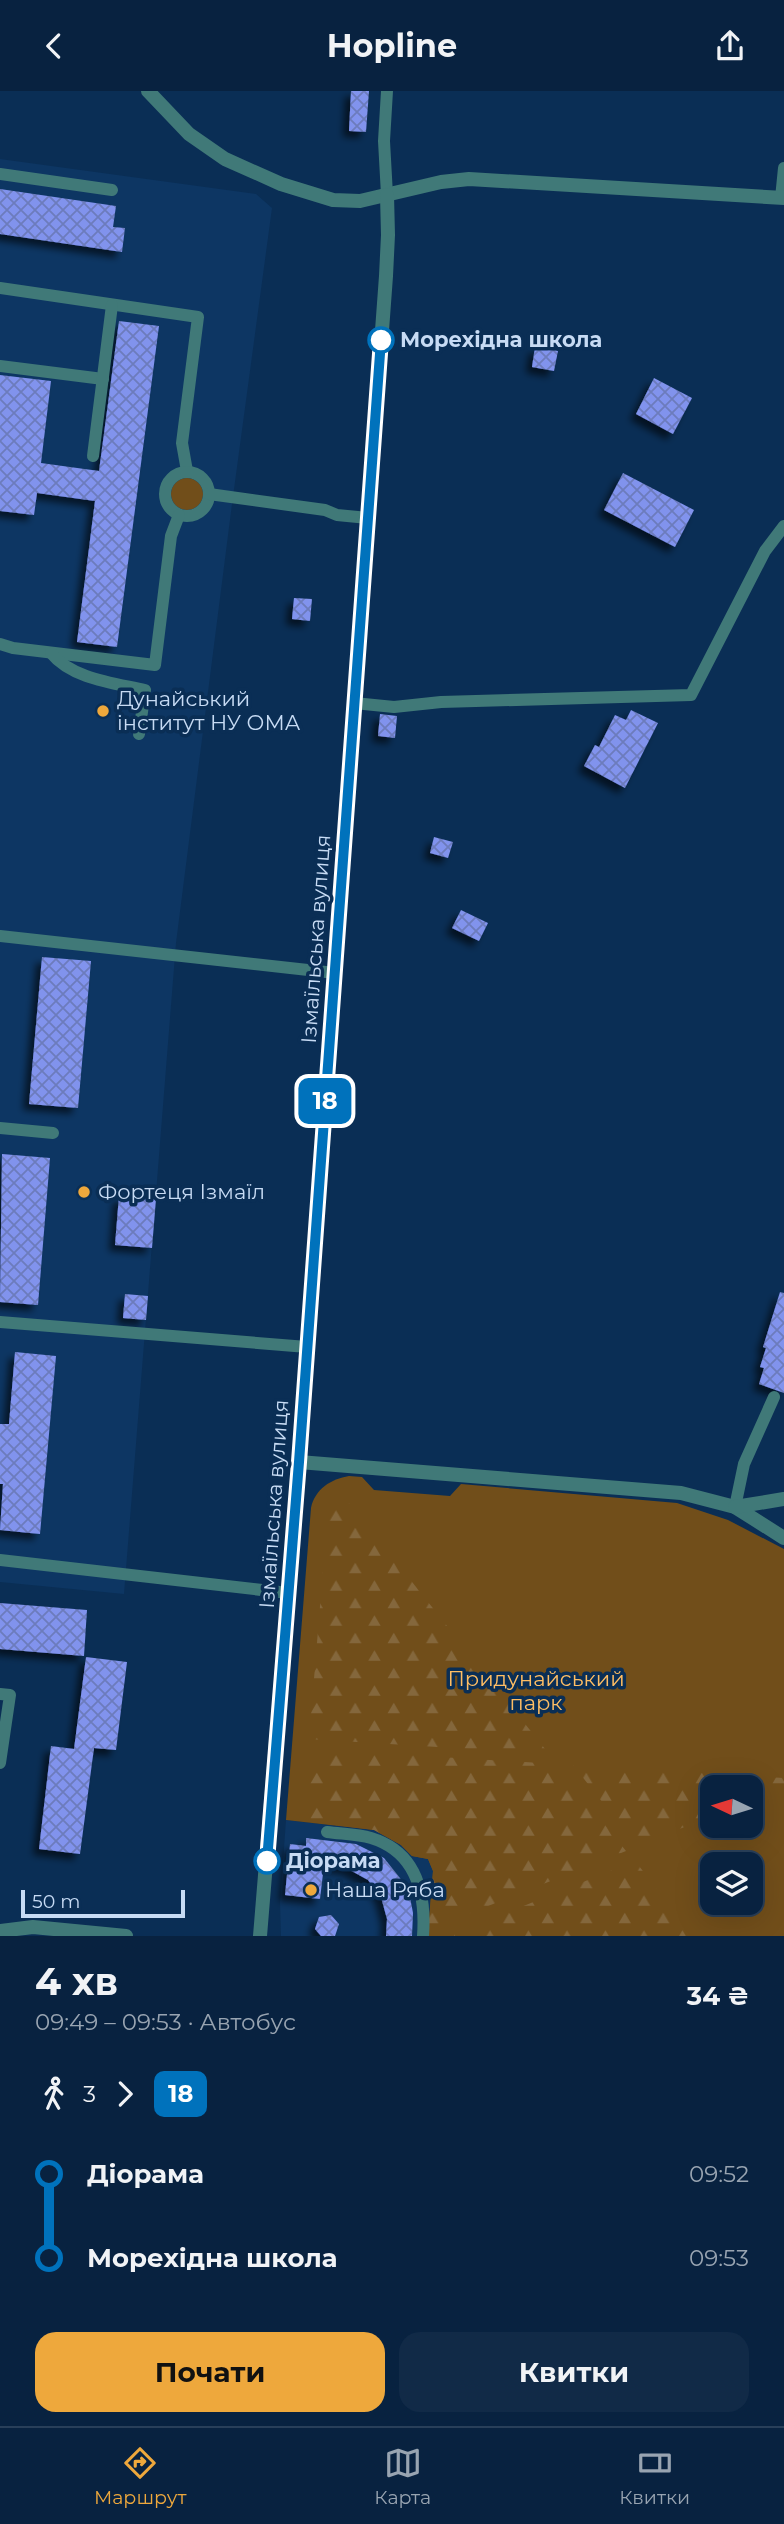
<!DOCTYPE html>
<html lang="uk">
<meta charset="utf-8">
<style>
:root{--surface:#082240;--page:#112a47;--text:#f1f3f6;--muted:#98a4b1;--line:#293f59;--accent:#eea83c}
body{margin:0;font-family:Montserrat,sans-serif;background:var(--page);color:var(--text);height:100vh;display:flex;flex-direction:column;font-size:26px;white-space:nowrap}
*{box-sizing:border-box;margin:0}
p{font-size:23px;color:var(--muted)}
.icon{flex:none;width:38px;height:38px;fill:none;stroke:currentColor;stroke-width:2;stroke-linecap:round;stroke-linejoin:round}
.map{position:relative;height:1845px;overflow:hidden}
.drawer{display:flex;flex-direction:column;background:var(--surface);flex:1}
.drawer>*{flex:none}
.badge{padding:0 14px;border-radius:10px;font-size:24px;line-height:46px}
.needle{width:46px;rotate:274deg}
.tools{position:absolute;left:700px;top:1684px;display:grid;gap:14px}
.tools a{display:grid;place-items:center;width:63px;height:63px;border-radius:14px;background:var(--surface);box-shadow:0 7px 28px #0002,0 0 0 2px var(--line);font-size:35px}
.scale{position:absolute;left:21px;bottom:18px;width:164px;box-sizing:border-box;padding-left:7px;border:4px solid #c7dbf4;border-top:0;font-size:19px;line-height:24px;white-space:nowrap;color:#c7dbf4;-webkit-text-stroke:5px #0a2e55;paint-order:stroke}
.map>.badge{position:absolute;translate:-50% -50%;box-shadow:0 0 0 4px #fff}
.legs{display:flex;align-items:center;gap:10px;height:77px;padding:0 35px;font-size:23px}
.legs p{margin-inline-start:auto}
.overview{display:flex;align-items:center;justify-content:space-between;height:119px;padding:0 35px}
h1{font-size:38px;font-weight:700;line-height:52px}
.action{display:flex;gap:14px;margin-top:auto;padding:14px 35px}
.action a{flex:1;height:80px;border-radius:21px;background:var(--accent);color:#111;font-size:28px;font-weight:700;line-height:80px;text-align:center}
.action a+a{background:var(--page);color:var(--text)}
ul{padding:0 35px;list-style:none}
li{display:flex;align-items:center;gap:24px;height:84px;font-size:26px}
li i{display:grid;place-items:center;width:10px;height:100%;margin:0 9px;background:currentColor}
li i::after{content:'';width:18px;height:18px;margin:-9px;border:5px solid;border-radius:50%;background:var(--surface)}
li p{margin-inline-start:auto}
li:first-child i{background:linear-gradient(#0000 50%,currentColor 0)}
li:last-child i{background:linear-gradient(currentColor 50%,#0000 0)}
header{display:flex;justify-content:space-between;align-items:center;height:91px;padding:0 35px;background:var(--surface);font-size:32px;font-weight:700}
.tabs{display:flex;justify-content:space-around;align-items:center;height:98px;border-top:2px solid var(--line);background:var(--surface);font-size:19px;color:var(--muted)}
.tabs a{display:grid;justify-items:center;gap:4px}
.tabs .current{color:var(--accent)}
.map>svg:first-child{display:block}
.built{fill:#0d3663}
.green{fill:#714e1a;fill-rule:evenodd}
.forest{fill:url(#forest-firs)}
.building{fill:url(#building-cross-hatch);filter:url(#shadow)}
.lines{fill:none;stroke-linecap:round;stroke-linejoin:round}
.service{stroke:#407978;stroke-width:12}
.minor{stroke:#407978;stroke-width:14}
.tertiary{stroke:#407978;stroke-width:14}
.line-1-casing{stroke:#fff;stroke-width:16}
.line-1{stroke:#0072bc;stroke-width:10}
.stop-1-dot{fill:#fff;stroke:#0072bc;stroke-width:3.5}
.poi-dot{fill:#eea83c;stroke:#0a2e55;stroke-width:2.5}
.labels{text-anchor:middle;stroke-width:7;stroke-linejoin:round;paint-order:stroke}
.stop-label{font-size:21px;font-weight:bold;fill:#c7dbf4;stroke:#0a2e55;text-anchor:start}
.poi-label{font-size:21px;fill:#c7dbf4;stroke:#0a2e55;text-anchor:start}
.street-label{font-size:21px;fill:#c7dbf4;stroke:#0a2e55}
.park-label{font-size:21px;fill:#ffbe64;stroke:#0a2e55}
</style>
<header><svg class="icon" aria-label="back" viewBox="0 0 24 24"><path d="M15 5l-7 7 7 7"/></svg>Hopline<svg class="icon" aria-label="share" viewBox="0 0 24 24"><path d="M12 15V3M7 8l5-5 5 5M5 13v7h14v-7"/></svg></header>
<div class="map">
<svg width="784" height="1845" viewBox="0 0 784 1845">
<defs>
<pattern id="forest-firs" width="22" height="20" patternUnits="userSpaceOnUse" patternTransform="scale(1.75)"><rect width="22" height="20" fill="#714e1a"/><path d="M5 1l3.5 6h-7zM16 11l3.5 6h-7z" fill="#84673c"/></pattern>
<pattern id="building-cross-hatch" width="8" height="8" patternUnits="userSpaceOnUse" patternTransform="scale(1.75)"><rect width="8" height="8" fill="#8193ed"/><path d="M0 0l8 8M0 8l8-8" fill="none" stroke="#6c7bbc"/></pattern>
<filter id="shadow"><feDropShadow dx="-6" dy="6" stdDeviation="3.5" flood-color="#0009"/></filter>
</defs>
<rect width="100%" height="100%" fill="#0a2e55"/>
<g class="built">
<path d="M 0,68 L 256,103 L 272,117 L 232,413 L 176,852 L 124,1503 L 0,1491 Z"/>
<path d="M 286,1729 L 374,1739 L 401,1754 L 412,1765 L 428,1768 L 433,1780 L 428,1845 L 281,1845 L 280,1812 Z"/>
</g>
<g class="green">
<circle cx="187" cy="403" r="16"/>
<path d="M 349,1385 L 362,1386 L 374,1399 L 450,1405 L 461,1393 L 677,1412 L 728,1429 L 784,1458 L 784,1845 L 428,1845 L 433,1780 L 428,1768 L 412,1765 L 401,1754 L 374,1739 L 286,1729 L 311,1417 C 315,1398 331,1388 349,1385 ZM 712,1696 L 751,1696 L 751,1734 L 712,1734 ZM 712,1773 L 751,1773 L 751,1811 L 712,1811 Z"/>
</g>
<g class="forest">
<path d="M 340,1407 L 346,1408 L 549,1663 L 309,1648 L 328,1419 L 331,1411 Z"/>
<path d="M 309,1658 L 557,1673 L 626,1760 L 428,1839 L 433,1780 L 428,1768 L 412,1765 L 401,1754 L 374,1739 L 303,1730 Z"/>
<path d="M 573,1674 L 784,1687 L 784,1696 L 751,1710 L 751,1696 L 712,1696 L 712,1725 L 637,1755 Z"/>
<path d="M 635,1770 L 694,1845 L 454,1845 L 454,1843 Z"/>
</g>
<g class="building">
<path d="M 351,0 L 369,0 L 366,41 L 349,40 Z"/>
<path d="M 0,98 L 116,115 L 113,136 L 125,137 L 122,161 L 0,143 Z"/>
<path d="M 119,230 L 159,235 L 117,556 L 77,551 L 95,410 L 37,402 L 34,424 L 0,420 L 0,284 L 51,290 L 41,372 L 99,380 Z"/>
<path d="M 535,256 L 558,260 L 554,280 L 532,276 Z"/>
<path d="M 654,287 L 692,307 L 673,343 L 636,323 Z"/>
<path d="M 623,382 L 694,419 L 675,456 L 604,419 Z"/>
<path d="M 294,507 L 312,508 L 310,530 L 292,528 Z"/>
<path d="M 631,619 L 658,632 L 625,697 L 584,675 L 595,654 L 599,656 L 615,624 L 626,629 Z"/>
<path d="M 380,623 L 397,625 L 395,647 L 378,645 Z"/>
<path d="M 434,746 L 453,751 L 448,767 L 430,762 Z"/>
<path d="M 461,819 L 488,832 L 479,850 L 452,837 Z"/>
<path d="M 42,866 L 91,870 L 78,1017 L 29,1013 Z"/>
<path d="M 2,1063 L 50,1067 L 38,1214 L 0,1211 Z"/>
<path d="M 119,1105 L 156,1108 L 152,1157 L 115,1154 Z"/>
<path d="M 780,1201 L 784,1202 L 784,1302 L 759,1293 L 764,1277 L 760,1276 L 766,1257 L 763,1256 Z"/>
<path d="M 125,1203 L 148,1205 L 146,1229 L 123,1227 Z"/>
<path d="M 15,1261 L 56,1265 L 40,1443 L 0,1439 L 3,1393 L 0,1393 L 0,1333 L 9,1333 Z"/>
<path d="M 0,1512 L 87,1519 L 84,1565 L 0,1558 Z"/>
<path d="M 86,1566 L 127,1571 L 116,1659 L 94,1657 L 80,1763 L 39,1758 L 51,1655 L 74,1658 Z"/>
<path d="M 306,1747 L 356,1753 L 384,1767 L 404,1792 L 410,1806 L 413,1822 L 412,1845 L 386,1845 L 387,1828 L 381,1806 L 368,1789 L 348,1778 L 324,1774 L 320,1808 L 285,1804 L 290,1753 L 306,1755 Z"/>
<path d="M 331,1824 L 339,1833 L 335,1845 L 321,1845 L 315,1838 L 319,1826 Z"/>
</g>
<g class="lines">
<g class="service">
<path d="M 0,83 L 112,99"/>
<path d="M 387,104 L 384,50 L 387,0"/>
<path d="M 781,107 L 784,77"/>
<path d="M 0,197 L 198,226 L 182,352 L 187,380"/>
<path d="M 0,275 L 103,288"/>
<path d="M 93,365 L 112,214"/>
<circle cx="187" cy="403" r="22"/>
<path d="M 209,403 L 325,419 L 337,424 L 368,427"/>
<path d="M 0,553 L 13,557 L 155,574 L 171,445 L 179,424"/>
<path d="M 51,562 C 72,588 114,592 145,599 L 139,643"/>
<path d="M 354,612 L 394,616 L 441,611 L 691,604 L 765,460 L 784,435"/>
<path d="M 0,845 L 335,882"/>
<path d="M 0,1037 L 53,1042"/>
<path d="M 0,1231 L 307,1256"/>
<path d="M 735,1416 L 744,1373 L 774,1306"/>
<path d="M 0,1469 L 288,1502"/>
<path d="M 0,1603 L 10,1604 L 0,1672"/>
<path d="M 327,1741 C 341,1743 357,1743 371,1747 C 417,1761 426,1803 423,1845"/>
</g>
<g class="minor">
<path d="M 299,1371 L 681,1402 L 735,1416 L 784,1447"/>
<path d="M 735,1416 L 784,1408"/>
<path d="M 0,1840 L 33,1836 L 126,1845"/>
</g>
<g class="tertiary">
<path d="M 148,0 L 189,43 L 225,68 L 281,93 L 333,109 L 360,110 L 441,91 L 469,88 L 784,107"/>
<path d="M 260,1845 L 299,1371 L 386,185 L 388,144 L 387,104"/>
</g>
</g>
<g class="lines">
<defs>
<path id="line-1" d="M 267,1770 L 299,1371 L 381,249"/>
</defs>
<use href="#line-1" class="line-1-casing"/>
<use href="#line-1" class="line-1"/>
</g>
<g class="stop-1-dot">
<circle cx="381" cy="249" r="12"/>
<circle cx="267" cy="1770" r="12"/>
</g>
<g class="poi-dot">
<circle cx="103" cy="620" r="7"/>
<circle cx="84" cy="1101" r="7"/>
<circle cx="311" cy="1799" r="7"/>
</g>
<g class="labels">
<g class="stop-label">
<text x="400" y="256">Морехідна школа</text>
<text x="286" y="1777">Діорама</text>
</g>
<g class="poi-label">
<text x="117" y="615">Дунайський<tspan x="117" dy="24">інститут НУ ОМА</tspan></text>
<text x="98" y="1108">Фортеця Ізмаїл</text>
<text x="325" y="1806">Наша Ряба</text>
</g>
<g class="street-label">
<text transform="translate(316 848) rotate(-86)" y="7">Ізмаїльська вулиця</text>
<text transform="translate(274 1413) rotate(-86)" y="7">Ізмаїльська вулиця</text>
</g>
<g class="park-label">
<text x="536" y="1595">Придунайський<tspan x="536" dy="24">парк</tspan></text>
</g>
</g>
</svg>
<div class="tools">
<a><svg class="needle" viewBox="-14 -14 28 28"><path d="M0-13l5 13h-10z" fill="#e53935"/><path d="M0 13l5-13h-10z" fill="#98a4b1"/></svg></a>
<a><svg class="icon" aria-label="layers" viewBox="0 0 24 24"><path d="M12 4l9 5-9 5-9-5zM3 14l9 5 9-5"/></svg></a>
</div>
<div class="scale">50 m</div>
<b class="badge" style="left:325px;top:1010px;background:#0072bc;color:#fff">18</b>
</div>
<section class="drawer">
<div class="overview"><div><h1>4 хв</h1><p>09:49 – 09:53 · Автобус</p></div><b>34 ₴</b></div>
<div class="legs"><svg class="icon" aria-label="walk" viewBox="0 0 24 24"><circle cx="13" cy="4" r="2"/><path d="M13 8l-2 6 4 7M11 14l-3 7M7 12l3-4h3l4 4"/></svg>3<svg class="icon" aria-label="forward" viewBox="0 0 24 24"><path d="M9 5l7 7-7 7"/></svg><b class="badge" style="background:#0072bc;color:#fff">18</b></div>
<ul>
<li><i style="color:#0072bc"></i><b>Діорама</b><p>09:52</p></li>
<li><i style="color:#0072bc"></i><b>Морехідна школа</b><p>09:53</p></li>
</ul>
<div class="action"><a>Почати</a><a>Квитки</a></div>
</section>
<nav class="tabs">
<a class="current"><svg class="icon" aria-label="directions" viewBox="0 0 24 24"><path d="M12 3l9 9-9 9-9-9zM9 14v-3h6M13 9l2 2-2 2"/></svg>Маршрут</a>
<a><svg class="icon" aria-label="map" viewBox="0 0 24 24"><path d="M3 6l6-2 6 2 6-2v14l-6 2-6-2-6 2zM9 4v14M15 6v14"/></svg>Карта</a>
<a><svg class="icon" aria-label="tickets" viewBox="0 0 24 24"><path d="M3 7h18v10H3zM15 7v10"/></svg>Квитки</a>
</nav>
